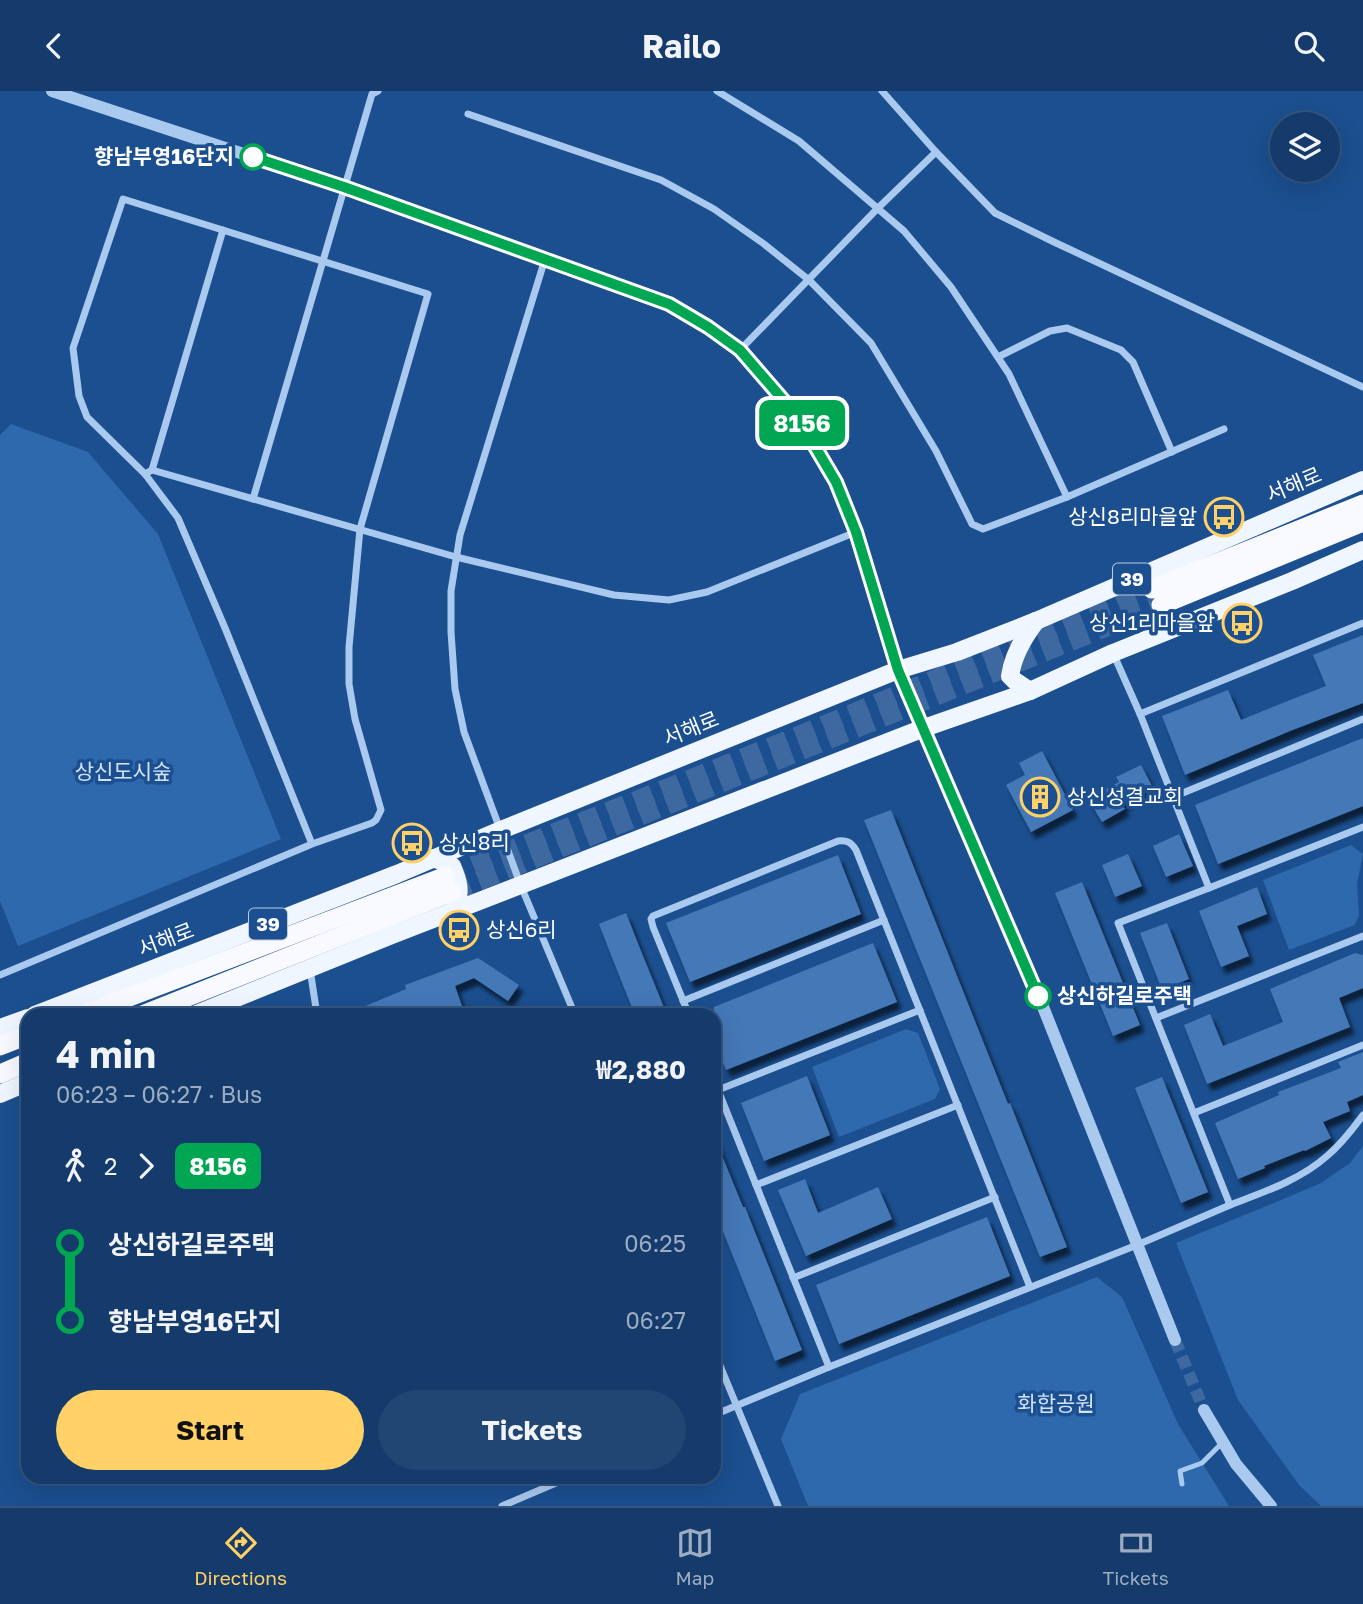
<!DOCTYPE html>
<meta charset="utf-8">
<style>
:root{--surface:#143b6b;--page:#214673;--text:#f1f3f6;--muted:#9dadc1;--line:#33557e;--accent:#ffd166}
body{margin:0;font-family:"Golos Text","Noto Sans KR",sans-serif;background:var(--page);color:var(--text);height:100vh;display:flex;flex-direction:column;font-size:26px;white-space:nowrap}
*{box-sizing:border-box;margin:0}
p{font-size:23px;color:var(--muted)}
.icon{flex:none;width:38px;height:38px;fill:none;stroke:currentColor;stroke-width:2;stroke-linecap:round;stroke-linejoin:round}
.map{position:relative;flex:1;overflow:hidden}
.side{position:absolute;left:21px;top:917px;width:700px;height:476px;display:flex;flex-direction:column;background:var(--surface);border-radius:21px;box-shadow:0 7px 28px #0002,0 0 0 2px var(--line)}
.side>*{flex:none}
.badge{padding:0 14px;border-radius:10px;font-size:24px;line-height:46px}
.controls{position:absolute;left:1270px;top:21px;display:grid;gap:14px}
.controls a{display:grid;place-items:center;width:70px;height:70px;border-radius:50%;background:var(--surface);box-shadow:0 7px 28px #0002,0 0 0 2px var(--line);font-size:35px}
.map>.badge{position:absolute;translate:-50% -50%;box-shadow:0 0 0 4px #fff}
.legs{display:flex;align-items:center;gap:10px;height:77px;padding:0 35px;font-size:23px}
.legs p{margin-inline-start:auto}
.headline{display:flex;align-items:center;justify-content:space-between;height:119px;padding:0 35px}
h1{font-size:38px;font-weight:700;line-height:52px}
.primary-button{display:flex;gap:14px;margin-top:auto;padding:14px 35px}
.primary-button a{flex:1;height:80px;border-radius:42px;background:var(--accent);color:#111;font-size:28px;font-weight:700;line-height:80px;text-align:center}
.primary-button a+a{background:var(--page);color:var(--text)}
ul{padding:0 35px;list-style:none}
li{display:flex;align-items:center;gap:24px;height:77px;font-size:26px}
li i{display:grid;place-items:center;width:10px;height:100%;margin:0 9px;background:currentColor}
li i::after{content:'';width:18px;height:18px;margin:-9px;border:5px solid;border-radius:50%;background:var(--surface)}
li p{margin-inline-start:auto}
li:first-child i{background:linear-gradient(#0000 50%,currentColor 0)}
li:last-child i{background:linear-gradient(currentColor 50%,#0000 0)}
header{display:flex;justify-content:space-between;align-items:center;height:91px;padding:0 35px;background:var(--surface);font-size:32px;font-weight:700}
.tabs{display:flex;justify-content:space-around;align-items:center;height:98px;border-top:2px solid var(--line);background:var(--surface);font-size:19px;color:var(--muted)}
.tabs a{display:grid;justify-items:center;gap:4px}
.tabs .current{color:var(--accent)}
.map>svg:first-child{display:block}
.green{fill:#2e69ad}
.building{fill:#4478b7;filter:url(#shadow)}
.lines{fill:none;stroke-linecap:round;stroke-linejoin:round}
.tertiary-tunnel{stroke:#3d69a0;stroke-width:12;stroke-dasharray:12 6;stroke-linecap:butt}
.trunk-tunnel{stroke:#3d69a0;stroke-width:19;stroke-dasharray:19 10;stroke-linecap:butt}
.service{stroke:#a9c9ee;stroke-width:5}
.minor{stroke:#a9c9ee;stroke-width:7}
.tertiary{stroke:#a9c9ee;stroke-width:12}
.primary{stroke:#f0f6ff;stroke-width:18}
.trunk{stroke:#f8faff;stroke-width:19}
.line-1-casing{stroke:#fff;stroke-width:16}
.line-1{stroke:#00a651;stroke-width:10}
.stop-1-dot{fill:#fff;stroke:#00a651;stroke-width:3.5}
.labels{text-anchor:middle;stroke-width:7;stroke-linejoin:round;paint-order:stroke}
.shield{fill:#1b4f8f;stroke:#bbcadd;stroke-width:2}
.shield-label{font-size:19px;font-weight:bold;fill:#fff}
.stop-label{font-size:21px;font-weight:bold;fill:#fff;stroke:#1b4f8f;text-anchor:end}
.street-label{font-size:21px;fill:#fff;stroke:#1b4f8f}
.poi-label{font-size:21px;fill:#fff;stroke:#1b4f8f;text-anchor:start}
.park-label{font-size:21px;fill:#cfe3fa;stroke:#1b4f8f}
</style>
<header><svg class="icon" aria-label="back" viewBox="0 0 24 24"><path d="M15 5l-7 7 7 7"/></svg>Railo<svg class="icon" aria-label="search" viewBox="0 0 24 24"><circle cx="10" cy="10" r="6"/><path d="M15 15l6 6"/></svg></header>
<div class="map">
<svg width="1363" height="1415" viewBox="0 0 1363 1415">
<defs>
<filter id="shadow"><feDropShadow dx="4.5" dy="7" stdDeviation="2" flood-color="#0009"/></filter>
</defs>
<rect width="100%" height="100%" fill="#1b4f8f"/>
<g class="green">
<path d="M 11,333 L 88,361 L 158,443 L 281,748 L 18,855 L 0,810 L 0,344 Z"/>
<path d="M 1351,754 L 1363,763 L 1357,793 L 1359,824 L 1355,834 L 1289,859 L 1263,789 Z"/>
<path d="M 906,938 L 918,942 L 940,998 L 935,1008 L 839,1046 L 812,976 Z"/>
<path d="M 1363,1055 L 1363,1415 L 1321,1415 L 1299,1394 L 1238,1309 L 1176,1152 L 1281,1109 L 1321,1092 L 1350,1072 Z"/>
<path d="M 1097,1186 L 1122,1206 L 1178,1333 L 1229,1415 L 808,1415 L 781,1348 L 800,1303 Z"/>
</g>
<g class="building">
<path d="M 1363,544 L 1363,612 L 1290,640 L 1185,684 L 1162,625 L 1228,599 L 1241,629 L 1285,611 L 1326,595 L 1313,564 Z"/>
<path d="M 1363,647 L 1363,715 L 1218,773 L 1195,714 Z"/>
<path d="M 1042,660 L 1073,719 L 1031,741 L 1006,694 L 1025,684 L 1019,672 Z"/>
<path d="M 1141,674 L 1153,697 L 1122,713 L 1125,718 L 1102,731 L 1088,708 L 1119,691 L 1116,686 Z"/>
<path d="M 891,719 L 1008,1013 L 1010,1012 L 1067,1156 L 1040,1166 L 864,729 Z"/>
<path d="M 1179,743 L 1193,775 L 1166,786 L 1153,755 Z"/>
<path d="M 1128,763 L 1142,795 L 1115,806 L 1102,774 Z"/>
<path d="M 838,764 L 861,823 L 690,891 L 666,832 Z"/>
<path d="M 1082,791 L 1140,934 L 1113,945 L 1055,802 Z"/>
<path d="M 1257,796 L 1267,823 L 1237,835 L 1249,865 L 1221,876 L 1199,820 Z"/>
<path d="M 626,822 L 641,860 L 667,924 L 635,924 L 611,864 L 599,833 Z"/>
<path d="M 1167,832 L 1189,888 L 1162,899 L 1140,842 Z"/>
<path d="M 873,852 L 897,911 L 726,979 L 714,950 L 714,916 Z"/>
<path d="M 1355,862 L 1363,864 L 1363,897 L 1339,907 L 1350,936 L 1207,993 L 1184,934 L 1210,923 L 1223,955 L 1283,931 L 1270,898 Z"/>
<path d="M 478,867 L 519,894 L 508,910 L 474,887 L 455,895 L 465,924 L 437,924 L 435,917 L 416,924 L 344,924 L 406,898 L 405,894 Z"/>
<path d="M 1363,961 L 1363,1004 L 1347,1011 L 1350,1020 L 1323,1031 L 1331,1047 L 1305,1060 L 1304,1059 L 1264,1075 L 1265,1077 L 1238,1088 L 1215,1032 L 1279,1004 L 1278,1001 L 1341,977 L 1338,971 Z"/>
<path d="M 807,985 L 830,1044 L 764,1070 L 741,1012 Z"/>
<path d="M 1162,986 L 1208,1101 L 1181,1112 L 1135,997 Z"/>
<path d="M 714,1045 L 743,1116 L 745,1116 L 802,1259 L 775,1270 L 714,1118 Z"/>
<path d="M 805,1088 L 818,1122 L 878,1096 L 892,1128 L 806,1165 L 778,1099 Z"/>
<path d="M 987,1126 L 1010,1185 L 839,1253 L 816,1194 Z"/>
</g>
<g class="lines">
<path class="tertiary-tunnel" d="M 1175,1249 L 1204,1319"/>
<g class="trunk-tunnel">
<path d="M 446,785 L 793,647 L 1152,498"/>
<path d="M 452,801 L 1161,514"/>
</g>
<path class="service" d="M 1182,1393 L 1180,1380 L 1202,1372 L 1223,1351"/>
<g class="minor">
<path d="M 717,0 L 799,50 L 904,140 L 951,196 L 1009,283 L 1067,406"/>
<path d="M 882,0 L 936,61 L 995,122 L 1054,151 L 1363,296"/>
<path d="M 468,23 L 661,89 L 714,118 L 764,153 L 809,189 L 871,252 L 936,360 L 972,433 L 983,438 L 1067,406 L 1224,338"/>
<path d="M 545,168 L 460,444 L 451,500 L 451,541 L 455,598 L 464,641 L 521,795 L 575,924"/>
<path d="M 740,259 L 878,117 L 936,61"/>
<path d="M 998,266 L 1050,240 L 1067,237 L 1121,259 L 1133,271 L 1172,361"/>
<path d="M 152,379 L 223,139"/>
<path d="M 145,383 L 152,379 L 456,466 L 614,504 L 669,509 L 707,501 L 856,441"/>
<path d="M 253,408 L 372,3 L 378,0"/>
<path d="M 1363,532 L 1140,623 L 1209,797 L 1363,736"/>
<path d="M 1113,562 L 1140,623"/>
<path d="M 1173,706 L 1363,628"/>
<path d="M 1209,797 L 1118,832 L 1230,1114 C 1264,1101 1300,1089 1327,1065 C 1341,1053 1352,1039 1363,1024"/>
<path d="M 310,878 L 317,924"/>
<path d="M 0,884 L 312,753 L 372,732 L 376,729 L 381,719 L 355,628 L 349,593 L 349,556 L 360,438 L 428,203 L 123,108 L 73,257 L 79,305 L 87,326 L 145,383 L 178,427 L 225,537 L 312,753"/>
<path d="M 683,910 L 884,829"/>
<path d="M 689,924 L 653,836 L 651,828 L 653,825 L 838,750 C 847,749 851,751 856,759 L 1030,1196"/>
<path d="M 1156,927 L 1363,845"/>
<path d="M 714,989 L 829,1276 L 1137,1154 L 1230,1114"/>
<path d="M 718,999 L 920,919"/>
<path d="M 1194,1022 L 1363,954"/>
<path d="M 756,1094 L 958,1014"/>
<path d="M 793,1187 L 995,1106"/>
<path d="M 714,1260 L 778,1415"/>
<path d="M 714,1324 L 829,1276"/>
<path d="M 502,1415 L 570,1386"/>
</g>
<g class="tertiary">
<path d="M 52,0 L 344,96 L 669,213 L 708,236 L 740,259 L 797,325 L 836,391 L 856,441 L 898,579 L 1030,883 L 1175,1249"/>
<path d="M 1204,1319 L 1236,1373 L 1271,1415"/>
</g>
<g class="primary">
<path d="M 1030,600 L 1015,590 L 1010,585 C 1013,564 1023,547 1036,530"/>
<path d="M 434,767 L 452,775 C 458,789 462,801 455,815"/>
<path d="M 35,924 L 397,783 L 501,739 L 898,579 L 957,561 L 1036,530 L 1363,389"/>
<path d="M 194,924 L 392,844 L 924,637 L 1030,600 L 1113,562 L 1292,490 L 1363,459"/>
<path d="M 0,937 L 28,927"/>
<path d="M 0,1003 L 28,991"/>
</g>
<g class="trunk">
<path d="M 1152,498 L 1363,413"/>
<path d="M 1161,514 L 1363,431"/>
<path d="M 82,924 L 446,785"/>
<path d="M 142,924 L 452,801"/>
<path d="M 0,955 L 28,944"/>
<path d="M 0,983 L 28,971"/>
</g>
</g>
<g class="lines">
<defs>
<path id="line-1" d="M 253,66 L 344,96 L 669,213 L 708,236 L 740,259 L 797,325 L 836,391 L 856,441 L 898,579 L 1038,905"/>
</defs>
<use href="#line-1" class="line-1-casing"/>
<use href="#line-1" class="line-1"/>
</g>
<defs>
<symbol id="bus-ring" viewBox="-11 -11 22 22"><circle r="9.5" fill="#1b4f8f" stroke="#ffd166" stroke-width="1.5"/><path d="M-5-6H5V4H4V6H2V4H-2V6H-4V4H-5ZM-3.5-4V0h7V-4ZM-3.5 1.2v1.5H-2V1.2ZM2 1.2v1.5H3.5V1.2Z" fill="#ffd166"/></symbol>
<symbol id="building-ring" viewBox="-11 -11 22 22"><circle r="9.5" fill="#1b4f8f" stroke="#ffd166" stroke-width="1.5"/><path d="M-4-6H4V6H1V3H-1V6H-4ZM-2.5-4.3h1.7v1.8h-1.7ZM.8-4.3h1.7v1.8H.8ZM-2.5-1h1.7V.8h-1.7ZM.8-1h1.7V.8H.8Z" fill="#ffd166"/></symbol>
</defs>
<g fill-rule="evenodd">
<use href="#bus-ring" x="1202" y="404" width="44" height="44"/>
<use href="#bus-ring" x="1220" y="510" width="44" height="44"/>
<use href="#building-ring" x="1018" y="684" width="44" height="44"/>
<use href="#bus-ring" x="390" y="730" width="44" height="44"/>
<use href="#bus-ring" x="437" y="817" width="44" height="44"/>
</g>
<g class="stop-1-dot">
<circle cx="253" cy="66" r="12"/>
<circle cx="1038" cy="905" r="12"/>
</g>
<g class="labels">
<g class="shield">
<rect x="1113" y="472.5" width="38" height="31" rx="5"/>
<rect x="249" y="817.5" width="38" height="31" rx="5"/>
</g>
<g class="shield-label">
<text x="1132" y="495">39</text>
<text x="268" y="840">39</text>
</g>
<g class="stop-label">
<text x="234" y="73">향남부영16단지</text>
<text x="1057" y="912" text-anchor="start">상신하길로주택</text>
</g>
<g class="street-label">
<text transform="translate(1294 394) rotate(-23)" y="7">서해로</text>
<text transform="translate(691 638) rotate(-22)" y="7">서해로</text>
<text transform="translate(166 849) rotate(-21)" y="7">서해로</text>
</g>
<g class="poi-label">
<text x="1197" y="433" text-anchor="end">상신8리마을앞</text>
<text x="1215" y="539" text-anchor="end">상신1리마을앞</text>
<text x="1067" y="713">상신성결교회</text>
<text x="439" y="759">상신8리</text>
<text x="486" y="846">상신6리</text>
</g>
<g class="park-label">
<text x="123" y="688">상신도시숲</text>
<text x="1056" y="1320">화합공원</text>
</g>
</g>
</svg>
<div class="controls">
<a><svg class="icon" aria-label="layers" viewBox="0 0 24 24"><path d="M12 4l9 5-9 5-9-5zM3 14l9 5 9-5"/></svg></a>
</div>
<b class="badge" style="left:802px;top:332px;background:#00a651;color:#fff">8156</b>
<section class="side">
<div class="headline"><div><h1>4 min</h1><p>06:23 – 06:27 · Bus</p></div><b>₩2,880</b></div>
<div class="legs"><svg class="icon" aria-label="walk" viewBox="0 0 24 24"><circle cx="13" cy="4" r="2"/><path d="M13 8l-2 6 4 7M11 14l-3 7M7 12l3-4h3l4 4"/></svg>2<svg class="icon" aria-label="forward" viewBox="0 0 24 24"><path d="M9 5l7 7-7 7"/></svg><b class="badge" style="background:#00a651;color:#fff">8156</b></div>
<ul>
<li><i style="color:#00a651"></i><b>상신하길로주택</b><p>06:25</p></li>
<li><i style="color:#00a651"></i><b>향남부영16단지</b><p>06:27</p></li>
</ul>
<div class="primary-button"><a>Start</a><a>Tickets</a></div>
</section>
</div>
<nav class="tabs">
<a class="current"><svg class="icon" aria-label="directions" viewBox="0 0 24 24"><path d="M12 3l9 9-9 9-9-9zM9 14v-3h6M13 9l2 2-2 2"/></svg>Directions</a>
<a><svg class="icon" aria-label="map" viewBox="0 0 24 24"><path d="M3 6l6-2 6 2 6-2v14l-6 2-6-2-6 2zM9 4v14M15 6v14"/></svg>Map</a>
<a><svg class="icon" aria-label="tickets" viewBox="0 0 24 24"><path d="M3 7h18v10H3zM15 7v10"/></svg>Tickets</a>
</nav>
